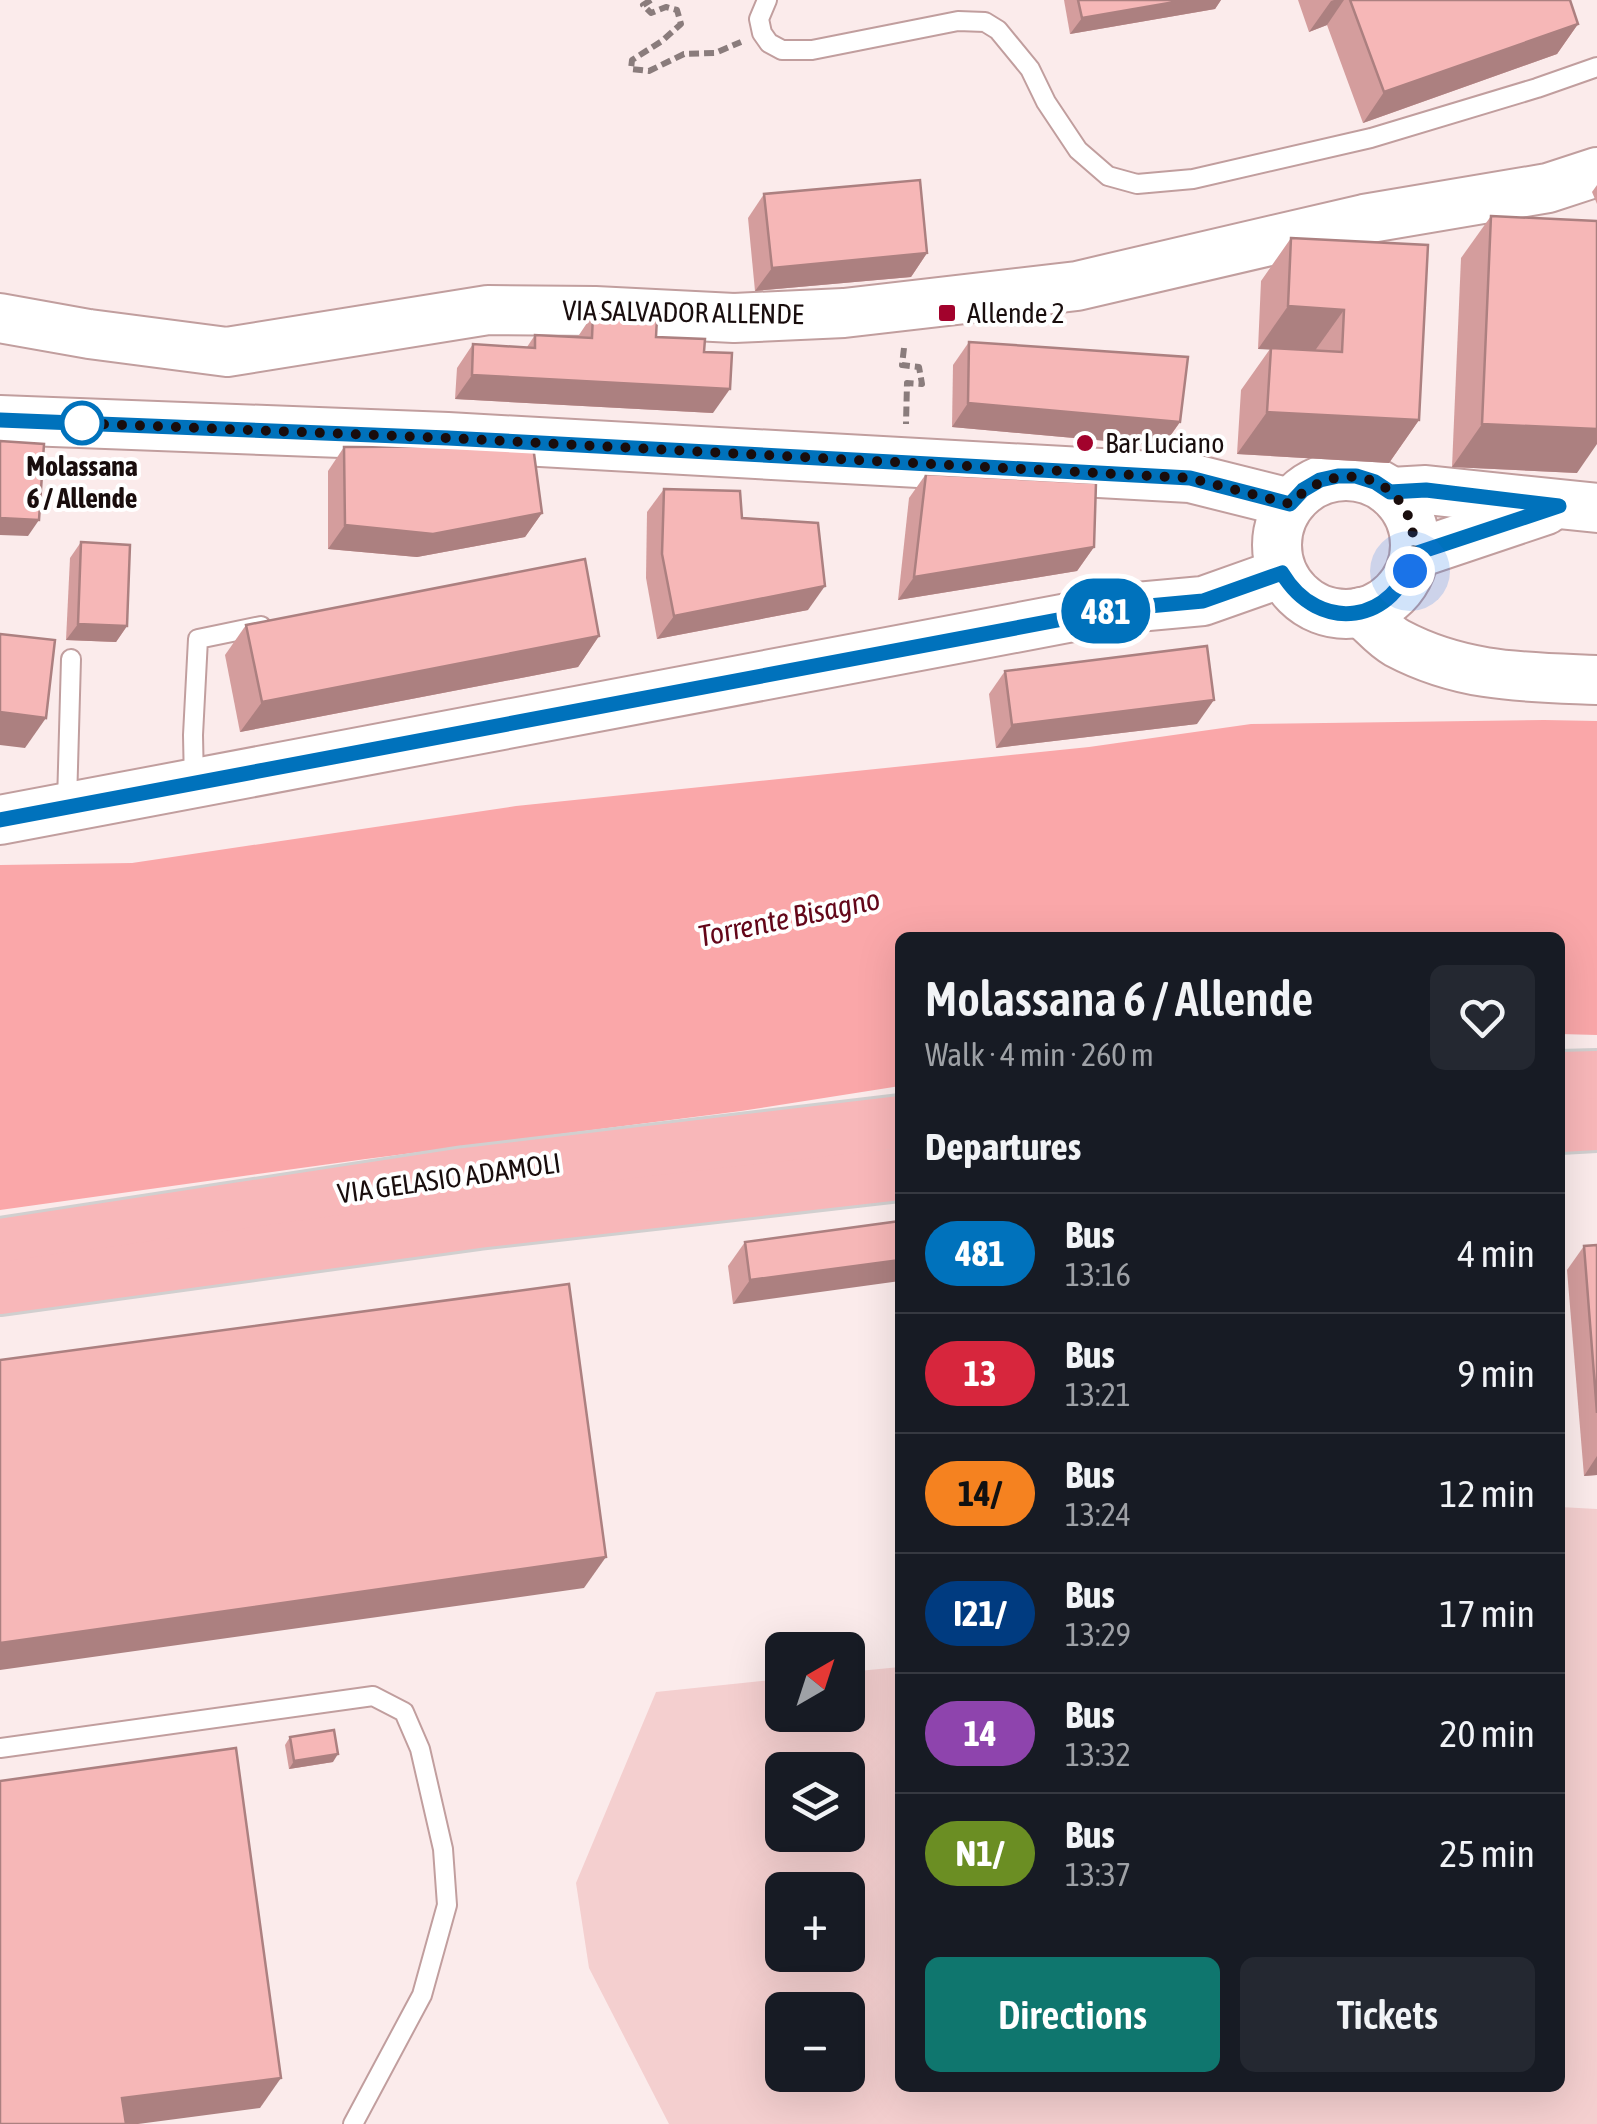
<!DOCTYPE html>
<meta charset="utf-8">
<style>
:root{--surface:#171b24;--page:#242831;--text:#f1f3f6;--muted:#9ea1a6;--line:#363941;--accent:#0f766e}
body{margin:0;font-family:"Asap Condensed",sans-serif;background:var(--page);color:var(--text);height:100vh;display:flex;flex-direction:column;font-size:38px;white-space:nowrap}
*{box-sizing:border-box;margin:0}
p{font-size:32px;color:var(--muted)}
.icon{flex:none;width:55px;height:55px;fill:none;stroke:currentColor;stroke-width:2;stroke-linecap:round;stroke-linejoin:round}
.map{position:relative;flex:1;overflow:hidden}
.panel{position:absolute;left:895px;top:932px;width:670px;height:1160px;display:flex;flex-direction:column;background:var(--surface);border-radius:15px;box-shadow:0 10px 40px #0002}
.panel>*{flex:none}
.badge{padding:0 20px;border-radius:32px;font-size:35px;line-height:65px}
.needle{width:65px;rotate:39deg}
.fabs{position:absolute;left:765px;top:1632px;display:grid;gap:20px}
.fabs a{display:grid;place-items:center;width:100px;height:100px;border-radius:15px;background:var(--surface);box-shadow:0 10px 40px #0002;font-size:50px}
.you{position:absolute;width:50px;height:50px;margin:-25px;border:8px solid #fff;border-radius:50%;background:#1a73e8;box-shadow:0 0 0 15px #1a73e833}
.map>.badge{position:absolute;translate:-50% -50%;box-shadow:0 0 0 5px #fff}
h2{padding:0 30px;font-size:38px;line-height:90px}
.round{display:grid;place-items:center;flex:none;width:105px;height:105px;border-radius:15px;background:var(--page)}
.overview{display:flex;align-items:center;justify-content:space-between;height:170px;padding:0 30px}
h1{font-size:48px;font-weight:600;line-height:75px}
.action{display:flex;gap:20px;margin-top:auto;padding:20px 30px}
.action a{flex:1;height:115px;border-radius:15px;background:var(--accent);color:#fff;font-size:40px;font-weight:600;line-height:115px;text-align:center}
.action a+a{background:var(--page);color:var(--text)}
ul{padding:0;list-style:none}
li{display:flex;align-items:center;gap:30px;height:120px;padding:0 30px;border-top:2px solid var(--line)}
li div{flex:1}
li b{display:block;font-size:38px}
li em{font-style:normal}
li .badge{min-width:110px;font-weight:700;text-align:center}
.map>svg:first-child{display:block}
.green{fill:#f4cfcf;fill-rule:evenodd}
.water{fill:#faa7a9}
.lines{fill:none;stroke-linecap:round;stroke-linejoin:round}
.lane-casing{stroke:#c19e9e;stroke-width:22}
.secondary-casing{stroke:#c19e9e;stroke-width:52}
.primary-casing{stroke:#d1cfcf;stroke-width:58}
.path{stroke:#8a7c7c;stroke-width:6;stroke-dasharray:10 5;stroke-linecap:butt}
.lane{stroke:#fff;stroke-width:18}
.secondary{stroke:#fff;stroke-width:48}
.primary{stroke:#f8b7b9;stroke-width:52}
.wall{fill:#d49d9d}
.shaded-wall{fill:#ac8080}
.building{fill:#f6b7b7;stroke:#ac8080;stroke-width:2.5}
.line-casing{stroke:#fff;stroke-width:22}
.line{stroke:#0072bc;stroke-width:15}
.walk{stroke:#190d0d;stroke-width:10;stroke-dasharray:0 18}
.poi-dot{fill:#a2022c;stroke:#fff;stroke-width:4}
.stop-dot{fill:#fff;stroke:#0072bc;stroke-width:5}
.labels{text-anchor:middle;stroke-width:8;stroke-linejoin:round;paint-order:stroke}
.street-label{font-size:28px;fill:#190d0d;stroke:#fff}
.poi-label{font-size:28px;fill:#190d0d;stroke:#fff;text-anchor:start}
.stop-label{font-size:28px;font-weight:bold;fill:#190d0d;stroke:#fff}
.water-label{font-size:30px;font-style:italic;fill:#630619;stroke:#fff}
</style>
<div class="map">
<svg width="1597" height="2124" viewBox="0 0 1597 2124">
<rect width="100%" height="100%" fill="#fbebeb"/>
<path class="green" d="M 1560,1507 L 1597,1509 L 1597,2124 L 669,2124 L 589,1968 L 576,1883 L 656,1692 L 782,1679 L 782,1715 L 848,1715 L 848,1672 L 900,1667 L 900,2088 L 1560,2088 ZM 782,1770 L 848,1770 L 848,1835 L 782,1835 ZM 782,1890 L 848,1890 L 848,1955 L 782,1955 ZM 782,2010 L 848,2010 L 848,2075 L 782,2075 Z"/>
<path class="water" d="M 1544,720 L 1597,721 L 1597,1035 L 1560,1034 L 1560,938 L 900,938 L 900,1086 L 741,1111 L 366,1159 L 0,1210 L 0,865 L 132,863 L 516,806 L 1089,747 L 1251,724 Z"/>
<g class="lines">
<defs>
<g id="lane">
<path d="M 767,0 L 759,19 L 762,33 L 769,43 L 782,50 L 812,50 L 958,21 L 985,22 L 998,30 L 1030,69 L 1046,102 L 1078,150 L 1108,176 L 1137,184 L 1193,179 L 1371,138 L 1537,88 L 1597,67"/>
<path d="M 194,784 L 193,735 L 198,639 L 261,626"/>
<path d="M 67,803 L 71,659"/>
<path d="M 0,1748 L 373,1696 L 404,1712 L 420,1749 L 443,1849 L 447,1905 L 422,1995 L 353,2124"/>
</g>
<g id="secondary">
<path d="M 0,318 L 89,334 L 227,352 L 488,310 L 595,311 L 734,318 L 844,313 L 1077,286 L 1364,219 L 1548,188 L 1597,172"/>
<path d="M 0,420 L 448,437 L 1190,478 L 1290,503"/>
<circle cx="1346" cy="545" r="69"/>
<path d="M 1391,492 L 1426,490 L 1597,508"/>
<path d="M 1415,554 L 1546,510"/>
<path d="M 1361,612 C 1373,622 1384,636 1397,643 C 1463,678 1525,677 1597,680"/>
<path d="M 0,820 L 1115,609 L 1203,601 L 1282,573"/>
</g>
<g id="primary">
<path d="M 1560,1078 L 1597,1077"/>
<path d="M 1560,1126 L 1597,1124"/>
<path d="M 0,1245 L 465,1174 L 900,1122"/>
<path d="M 0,1288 L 478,1222 L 900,1174"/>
</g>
</defs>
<use href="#lane" class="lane-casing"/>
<use href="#secondary" class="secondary-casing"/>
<use href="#primary" class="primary-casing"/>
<g class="path">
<path d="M 651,0 L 643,5 L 651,13 L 666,7 L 677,10 L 681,24 L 662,41 L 632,60 L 631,69 L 649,71 L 684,54 L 715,53 L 741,42"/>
<path d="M 904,348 L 902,365 L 919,367 L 922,384 L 907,383 L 906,424"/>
</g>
<use href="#lane" class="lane"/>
<use href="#secondary" class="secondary"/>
<use href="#primary" class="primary"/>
</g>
<g class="wall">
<path d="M 1064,0 L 1221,0 L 1215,9 L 1070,34 Z"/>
<path d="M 1298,0 L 1570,0 L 1578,24 L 1557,54 L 1363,123 L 1327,25 L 1309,32 Z"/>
<path d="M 1597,185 L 1597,204 L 1592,192 Z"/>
<path d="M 764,194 L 927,253 L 911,277 L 755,291 L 748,218 Z"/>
<path d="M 1491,216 L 1577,473 L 1452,467 L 1461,258 Z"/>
<path d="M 1291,238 L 1428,245 L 1419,420 L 1389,463 L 1237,454 L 1241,390 L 1270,349 L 1258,349 L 1261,281 Z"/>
<path d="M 593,314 L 656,337 L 704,352 L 713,413 L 455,399 L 457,368 L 473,344 L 527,347 L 535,335 L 577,338 Z"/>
<path d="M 969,342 L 1180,422 L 1163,446 L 952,427 L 953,365 Z"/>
<path d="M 344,447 L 542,513 L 525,537 L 417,557 L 328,549 L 328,471 Z"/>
<path d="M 926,474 L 1094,547 L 1077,571 L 898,600 L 909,498 Z"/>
<path d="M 664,489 L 742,518 L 808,610 L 657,639 L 646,578 L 647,512 Z"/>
<path d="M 81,542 L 127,626 L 116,642 L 66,640 L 70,558 Z"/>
<path d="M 246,625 L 599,636 L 578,667 L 240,732 L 225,655 Z"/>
<path d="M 1005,671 L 1197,724 L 996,748 L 989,694 Z"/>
<path d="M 900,1221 L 733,1304 L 728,1266 L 745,1242 Z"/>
<path d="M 1597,1245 L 1597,1475 L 1584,1476 L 1567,1270 L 1584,1246 Z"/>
<path d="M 290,1737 L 333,1762 L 289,1769 L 285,1745 Z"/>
</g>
<g class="shaded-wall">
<path d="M 1186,0 L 1221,0 L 1215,9 L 1070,34 L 1082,18 Z"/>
<path d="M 1334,0 L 1344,0 L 1327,25 L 1309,32 L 1331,1 Z"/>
<path d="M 1578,24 L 1557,54 L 1363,123 L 1384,92 Z"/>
<path d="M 927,253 L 911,277 L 755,291 L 772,268 Z"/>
<path d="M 1288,306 L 1344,310 L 1314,352 L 1258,349 Z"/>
<path d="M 472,375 L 730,389 L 713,413 L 455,399 Z"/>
<path d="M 968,403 L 1180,422 L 1163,446 L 952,427 Z"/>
<path d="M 1267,412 L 1419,420 L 1389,463 L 1237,454 Z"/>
<path d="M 1482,424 L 1597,429 L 1597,444 L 1577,473 L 1452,467 Z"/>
<path d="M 542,513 L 525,537 L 417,557 L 328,549 L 345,525 Z"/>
<path d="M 0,518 L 39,520 L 28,536 L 0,535 Z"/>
<path d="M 1094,547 L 1077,571 L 898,600 L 914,577 Z"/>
<path d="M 825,586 L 808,610 L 657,639 L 674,616 Z"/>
<path d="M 78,624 L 127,626 L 116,642 L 66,640 Z"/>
<path d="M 599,636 L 578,667 L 240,732 L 262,702 Z"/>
<path d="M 1214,700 L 1197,724 L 996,748 L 1012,725 Z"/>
<path d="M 0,712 L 46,718 L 25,748 L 0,745 Z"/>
<path d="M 900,1260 L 900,1281 L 733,1304 L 750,1280 Z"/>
<path d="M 1597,1456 L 1597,1475 L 1584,1476 Z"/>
<path d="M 606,1557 L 584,1588 L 0,1670 L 0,1643 Z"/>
<path d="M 338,1754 L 333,1762 L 289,1769 L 294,1761 Z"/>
<path d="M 281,2078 L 260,2108 L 138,2124 L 104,2124 L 122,2098 Z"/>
</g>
<g class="building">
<path d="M 1078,0 L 1186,0 L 1082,18 Z"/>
<path d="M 1350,0 L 1570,0 L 1578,24 L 1384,92 Z"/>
<path d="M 920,180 L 927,253 L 772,268 L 764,194 Z"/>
<path d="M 1491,216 L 1597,221 L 1597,429 L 1482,424 Z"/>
<path d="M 1291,238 L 1428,245 L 1419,420 L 1267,412 L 1271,348 L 1342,352 L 1344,310 L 1288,306 Z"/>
<path d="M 593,314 L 657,318 L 656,337 L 705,339 L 704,352 L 732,353 L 730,389 L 472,375 L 473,344 L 535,348 L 535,335 L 592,338 Z"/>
<path d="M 969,342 L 1188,357 L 1180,422 L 968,403 Z"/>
<path d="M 0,441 L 44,444 L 39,520 L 0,518 Z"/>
<path d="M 533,446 L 542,513 L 433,534 L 345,525 L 344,447 Z"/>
<path d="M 926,474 L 1096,483 L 1094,547 L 914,577 Z"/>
<path d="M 664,489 L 740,491 L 742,518 L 818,523 L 825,586 L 674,616 L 662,554 Z"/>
<path d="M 81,542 L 130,545 L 127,626 L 78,624 Z"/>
<path d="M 585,559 L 599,636 L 262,702 L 246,625 Z"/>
<path d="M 0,634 L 55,640 L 46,718 L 0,712 Z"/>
<path d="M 1207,646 L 1214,700 L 1012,725 L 1005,671 Z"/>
<path d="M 900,1221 L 900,1260 L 750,1280 L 745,1242 Z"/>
<path d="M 1597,1245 L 1597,1413 L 1584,1246 Z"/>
<path d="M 569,1284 L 606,1557 L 0,1643 L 0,1360 Z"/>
<path d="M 334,1730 L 338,1754 L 294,1761 L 290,1737 Z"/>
<path d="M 236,1748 L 281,2078 L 122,2098 L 126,2124 L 0,2124 L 0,1781 Z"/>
</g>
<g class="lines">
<defs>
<path id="line" d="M 0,420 L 448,438 L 1190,478 L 1290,504 L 1303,490 L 1320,480 L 1338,476 L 1356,476 L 1375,482 L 1390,492 L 1426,490 L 1559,506 L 1414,554 C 1396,624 1319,635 1282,573 L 1203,601 L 1116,609 L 0,820"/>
</defs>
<use href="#line" class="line-casing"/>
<use href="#line" class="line"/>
<path class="walk" d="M 82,423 L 75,423 L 448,438 L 1190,478 L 1290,504 C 1349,444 1432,490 1410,571"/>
</g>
<g class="poi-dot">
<rect x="937" y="303" width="20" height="20" rx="5"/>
<circle cx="1085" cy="443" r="10"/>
</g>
<circle class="stop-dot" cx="82" cy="423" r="20"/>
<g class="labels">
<g class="street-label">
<text transform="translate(683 312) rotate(1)" y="10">VIA SALVADOR ALLENDE</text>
<text transform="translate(449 1178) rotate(-8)" y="10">VIA GELASIO ADAMOLI</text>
</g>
<g class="poi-label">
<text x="967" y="323">Allende 2</text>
<text x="1105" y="453">Bar Luciano</text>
</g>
<g class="stop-label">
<text x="82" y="476">Molassana<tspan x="82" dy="32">6 / Allende</tspan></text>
</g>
<g class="water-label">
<text transform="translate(789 918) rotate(-12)" y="10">Torrente Bisagno</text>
</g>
</g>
</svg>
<div class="fabs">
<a><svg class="needle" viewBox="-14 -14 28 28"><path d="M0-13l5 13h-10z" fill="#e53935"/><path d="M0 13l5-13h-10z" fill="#9ea1a6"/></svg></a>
<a><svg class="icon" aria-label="layers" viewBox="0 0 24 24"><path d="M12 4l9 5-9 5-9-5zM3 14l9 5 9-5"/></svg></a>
<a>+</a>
<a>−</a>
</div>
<div class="you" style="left:1410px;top:571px"></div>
<b class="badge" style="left:1106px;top:611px;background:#0072bc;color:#fff">481</b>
<section class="panel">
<div class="overview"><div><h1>Molassana 6 / Allende</h1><p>Walk · 4 min · 260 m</p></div><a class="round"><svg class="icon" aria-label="heart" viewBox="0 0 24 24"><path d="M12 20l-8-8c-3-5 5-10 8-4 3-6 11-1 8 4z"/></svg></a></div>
<h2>Departures</h2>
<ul>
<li><span class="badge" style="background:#0072bc;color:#fff">481</span><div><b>Bus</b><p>13:16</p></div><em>4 min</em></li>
<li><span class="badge" style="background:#d7263d;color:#fff">13</span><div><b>Bus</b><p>13:21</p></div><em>9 min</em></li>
<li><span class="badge" style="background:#f58220;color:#111">14/</span><div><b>Bus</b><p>13:24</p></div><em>12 min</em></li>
<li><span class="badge" style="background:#003b80;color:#fff">I21/</span><div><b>Bus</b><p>13:29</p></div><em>17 min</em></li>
<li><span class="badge" style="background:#8e44ad;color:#fff">14</span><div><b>Bus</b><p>13:32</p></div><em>20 min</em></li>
<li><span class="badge" style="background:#6b8e23;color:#fff">N1/</span><div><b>Bus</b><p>13:37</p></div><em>25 min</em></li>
</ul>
<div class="action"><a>Directions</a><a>Tickets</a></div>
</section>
</div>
